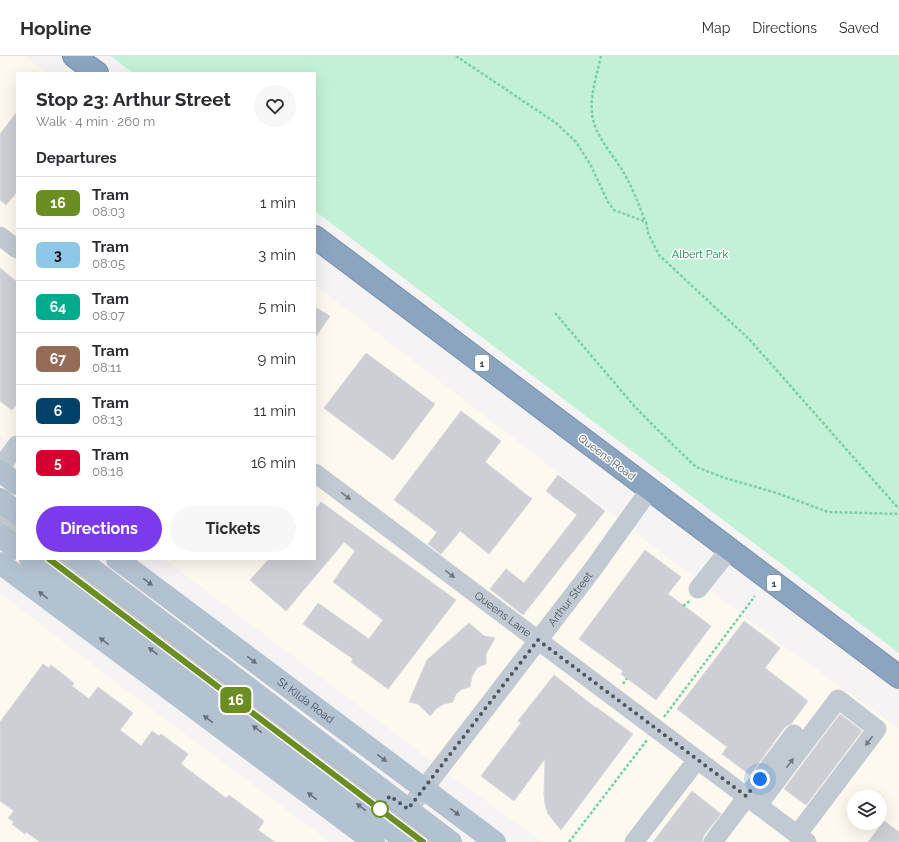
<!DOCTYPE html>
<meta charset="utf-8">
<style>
:root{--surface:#fff;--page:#f7f7f7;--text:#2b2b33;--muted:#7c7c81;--line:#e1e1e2;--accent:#7c3aed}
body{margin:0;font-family:Raleway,sans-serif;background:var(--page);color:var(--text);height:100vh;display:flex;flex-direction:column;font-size:15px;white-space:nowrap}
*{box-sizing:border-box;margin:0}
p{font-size:13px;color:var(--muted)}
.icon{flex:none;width:22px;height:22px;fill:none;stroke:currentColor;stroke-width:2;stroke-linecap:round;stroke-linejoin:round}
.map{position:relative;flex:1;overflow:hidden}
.details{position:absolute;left:16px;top:16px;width:300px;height:488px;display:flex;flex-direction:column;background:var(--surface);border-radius:0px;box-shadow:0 4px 16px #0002}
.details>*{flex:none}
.badge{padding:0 8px;border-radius:6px;font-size:14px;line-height:26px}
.buttons{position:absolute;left:847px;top:734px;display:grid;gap:8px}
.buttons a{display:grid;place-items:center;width:40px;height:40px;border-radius:50%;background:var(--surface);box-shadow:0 4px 16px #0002;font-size:20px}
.you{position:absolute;width:20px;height:20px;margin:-10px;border:3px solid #fff;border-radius:50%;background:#1a73e8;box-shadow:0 0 0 6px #1a73e833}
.map>.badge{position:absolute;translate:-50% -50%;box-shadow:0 0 0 2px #fff}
h2{padding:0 20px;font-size:15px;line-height:36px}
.round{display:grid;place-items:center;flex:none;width:42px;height:42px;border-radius:21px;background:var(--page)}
.headline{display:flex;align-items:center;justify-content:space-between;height:68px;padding:0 20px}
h1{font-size:19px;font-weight:700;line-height:30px}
.cta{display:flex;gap:8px;margin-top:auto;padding:8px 20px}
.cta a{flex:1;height:46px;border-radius:24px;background:var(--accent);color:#fff;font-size:16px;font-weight:700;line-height:46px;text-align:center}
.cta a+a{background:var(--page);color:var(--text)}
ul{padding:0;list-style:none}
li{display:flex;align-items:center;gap:12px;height:52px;padding:0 20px;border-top:1px solid var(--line)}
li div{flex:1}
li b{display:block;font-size:15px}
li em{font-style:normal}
li .badge{min-width:44px;font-weight:700;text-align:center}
header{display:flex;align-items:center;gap:24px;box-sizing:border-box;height:56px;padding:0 20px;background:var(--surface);border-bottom:1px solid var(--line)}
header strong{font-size:19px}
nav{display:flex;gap:22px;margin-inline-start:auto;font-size:14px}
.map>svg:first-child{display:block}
.commercial{fill:#fdf9ef;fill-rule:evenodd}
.green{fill:#c3f1d5}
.building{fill:#cdcfd5;stroke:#d7d9de}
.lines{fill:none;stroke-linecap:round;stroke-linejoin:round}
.highway-casing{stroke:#7690ad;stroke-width:24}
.path{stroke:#7ad0a6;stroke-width:2.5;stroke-dasharray:3 2;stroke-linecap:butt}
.minor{stroke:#c1cad2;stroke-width:19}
.major{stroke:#b3c2d1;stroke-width:22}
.highway{stroke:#8ba5c1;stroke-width:22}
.tram{stroke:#b5b8bd;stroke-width:1}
.oneway{fill:#6e7983}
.oneway2{fill:#64717d}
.line-casing{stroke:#fff;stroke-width:9}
.line{stroke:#6b8e23;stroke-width:6}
.walk{stroke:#4a5661;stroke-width:4;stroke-dasharray:0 7.2}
.stop-dot{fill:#fff;stroke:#6b8e23;stroke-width:2}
.labels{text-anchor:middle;stroke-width:3;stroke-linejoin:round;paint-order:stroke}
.shield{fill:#fff;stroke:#808990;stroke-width:1}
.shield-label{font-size:10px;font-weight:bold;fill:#4a5661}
.park-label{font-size:11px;fill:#17864f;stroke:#fff}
.street-label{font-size:11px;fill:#4a5661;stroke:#fff}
</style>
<header>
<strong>Hopline</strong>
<nav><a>Map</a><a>Directions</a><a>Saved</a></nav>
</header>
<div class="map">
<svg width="899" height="786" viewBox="0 0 899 786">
<rect width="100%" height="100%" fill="#f5f3f3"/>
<g class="commercial">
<path d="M 0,0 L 25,0 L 47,17 L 17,17 L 17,392 L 0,380 Z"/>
<path d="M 315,229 L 766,577 L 899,673 L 899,786 L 542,786 L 464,729 L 164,503 L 315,503 ZM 854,741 L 880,741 L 880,767 L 854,767 Z"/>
<path d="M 0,537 L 119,629 L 330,786 L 0,786 Z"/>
</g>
<path class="green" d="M 111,0 L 899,0 L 899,597 L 315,155 L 315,17 L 133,17 Z"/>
<g class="building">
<path d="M 17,56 L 17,136 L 6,149 L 0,144 L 0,78 Z"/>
<path d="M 0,212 L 17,226 L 17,348 L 12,354 L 0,345 Z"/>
<path d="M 315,251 L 330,260 L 315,282 Z"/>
<path d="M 366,297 L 435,348 L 393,404 L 324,352 Z"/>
<path d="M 461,355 L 501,385 L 485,406 L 532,443 L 489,498 L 460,475 L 441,498 L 428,488 L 437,476 L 394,444 Z"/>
<path d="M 558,419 L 605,455 L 523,559 L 490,533 L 506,513 L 524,527 L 577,459 L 546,435 Z"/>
<path d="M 321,446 L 456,544 L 388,633 L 351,606 L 353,603 L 303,568 L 318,547 L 369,583 L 383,564 L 333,526 L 355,495 L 344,486 L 286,555 L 250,524 L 269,503 L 315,503 L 315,454 Z"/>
<path d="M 645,494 L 681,521 L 668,538 L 711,570 L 656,644 L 621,618 L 623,615 L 579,583 Z"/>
<path d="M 744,565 L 780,592 L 765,612 L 808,645 L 791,668 L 785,671 L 750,719 L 722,698 L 727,691 L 677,653 Z"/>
<path d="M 469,567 L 484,580 L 495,582 L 486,598 L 486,608 L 478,611 L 472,620 L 470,631 L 462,633 L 456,638 L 453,646 L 444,648 L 437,652 L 430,660 L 418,648 L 409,646 L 427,604 Z"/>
<path d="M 43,608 L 49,612 L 51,609 L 74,627 L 72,630 L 89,643 L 98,631 L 133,657 L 120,674 L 141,690 L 152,675 L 159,680 L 161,678 L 188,698 L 181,708 L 226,742 L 229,739 L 264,765 L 258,774 L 275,786 L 40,786 L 26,776 L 25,778 L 12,768 L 14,766 L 8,762 L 14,755 L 0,745 L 0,666 Z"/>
<path d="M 554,619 L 596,652 L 596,651 L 633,678 L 561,774 L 548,758 L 545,748 L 544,738 L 545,703 L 514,745 L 481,720 L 521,667 L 518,665 Z"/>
<path d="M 840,658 L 862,675 L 806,749 L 784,733 Z"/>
<path d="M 692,735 L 721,758 L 704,779 L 702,786 L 653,786 Z"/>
<path d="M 884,765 L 899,776 L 899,786 L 868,786 Z"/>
</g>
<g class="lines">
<defs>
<g id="highway">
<path d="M 74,0 L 97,17"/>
<path d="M 315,181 L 899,621"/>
</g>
</defs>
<use href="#highway" class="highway-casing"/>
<g class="path">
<path d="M 456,0 L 556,67 L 576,86 L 590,108 L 608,146 L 614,154 L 646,166 L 648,177 L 659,199 L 750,284 L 899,453"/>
<path d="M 601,0 C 597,18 590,39 592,58 C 595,81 613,98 624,117 C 633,133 639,149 645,165"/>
<path d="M 555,257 L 636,352 L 666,382 L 696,411 L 725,422 L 777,437 L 828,456 L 899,458"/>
<path d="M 683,550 L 690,545"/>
<path d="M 623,628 L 627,622"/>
<path d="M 664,661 L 755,540"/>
<path d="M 569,786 L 647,684"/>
</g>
<g class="minor">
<path d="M 0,180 L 17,193"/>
<path d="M 0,412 L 17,389"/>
<path id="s1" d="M 315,417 L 807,786"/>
<path d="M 0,461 L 17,474"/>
<path d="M 55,503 L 430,786"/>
<path d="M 698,533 L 730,493"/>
<path d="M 758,749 L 838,643 L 877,673 L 797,779"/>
<path id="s2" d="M 400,764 L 593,513 L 650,433"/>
<path d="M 634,786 L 697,704"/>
<path d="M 713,786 L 794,678"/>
</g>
<g class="major">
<path d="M 0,415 L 17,428"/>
<path d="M 0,443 L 17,456"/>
<path d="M 0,480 L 17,493"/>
<path d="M 30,503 L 407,786"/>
<path d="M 79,503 L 451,786"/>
<path id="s3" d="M 117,503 L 495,786"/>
<path d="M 0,507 L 374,786"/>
</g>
<use href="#highway" class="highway"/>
<g class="tram">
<path d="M 0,457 L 17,470"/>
<path d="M 0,466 L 17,479"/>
<path d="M 49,503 L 423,786"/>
<path d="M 61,503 L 435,786"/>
</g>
</g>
<defs><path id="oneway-solid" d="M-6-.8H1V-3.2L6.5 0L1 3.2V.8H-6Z"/></defs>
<g class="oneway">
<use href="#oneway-solid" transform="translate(346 440) rotate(37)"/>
<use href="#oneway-solid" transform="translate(450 518) rotate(37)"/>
<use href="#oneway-solid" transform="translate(869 685) rotate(127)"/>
<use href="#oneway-solid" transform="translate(790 707) rotate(-53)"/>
</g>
<g class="oneway2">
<use href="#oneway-solid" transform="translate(148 526) rotate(37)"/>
<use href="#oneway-solid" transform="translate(43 539) rotate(-143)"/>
<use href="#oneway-solid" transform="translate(104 585) rotate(-143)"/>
<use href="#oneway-solid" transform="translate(153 595) rotate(-143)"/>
<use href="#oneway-solid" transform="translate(252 604) rotate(37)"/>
<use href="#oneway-solid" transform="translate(208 663) rotate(-143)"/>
<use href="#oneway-solid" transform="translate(257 673) rotate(-143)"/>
<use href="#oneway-solid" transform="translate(382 702) rotate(37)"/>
<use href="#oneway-solid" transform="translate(312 740) rotate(-143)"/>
<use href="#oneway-solid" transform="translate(361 751) rotate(-143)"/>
<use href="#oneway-solid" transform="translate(455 756) rotate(37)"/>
</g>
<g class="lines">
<defs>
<path id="line" d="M 49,503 L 423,786"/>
</defs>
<use href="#line" class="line-casing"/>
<use href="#line" class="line"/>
<path class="walk" d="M 380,753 L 390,740 L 408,753 L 538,584 L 746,740 L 760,723"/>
</g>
<circle class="stop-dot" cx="380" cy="753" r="8"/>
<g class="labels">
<g class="shield">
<rect x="475" y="299" width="14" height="16" rx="3"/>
<rect x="767" y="519" width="14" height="16" rx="3"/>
</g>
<g class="shield-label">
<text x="482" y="311">1</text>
<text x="774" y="531">1</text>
</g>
<g class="park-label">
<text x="700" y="202">Albert Park</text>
</g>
<g class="street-label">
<text transform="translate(607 401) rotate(37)" y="4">Queens Road</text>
<text dy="4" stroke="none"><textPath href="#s2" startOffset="279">Arthur Street</textPath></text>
<text dy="4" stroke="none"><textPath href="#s1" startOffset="235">Queens Lane</textPath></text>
<text dy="4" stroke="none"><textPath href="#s3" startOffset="236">St Kilda Road</textPath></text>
</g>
</g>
</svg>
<div class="buttons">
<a><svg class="icon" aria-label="layers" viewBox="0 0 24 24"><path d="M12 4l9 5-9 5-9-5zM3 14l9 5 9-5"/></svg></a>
</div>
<div class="you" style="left:760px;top:723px"></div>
<b class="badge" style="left:236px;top:644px;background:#6b8e23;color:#fff">16</b>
<section class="details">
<div class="headline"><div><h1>Stop 23: Arthur Street</h1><p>Walk · 4 min · 260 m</p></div><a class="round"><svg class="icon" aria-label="heart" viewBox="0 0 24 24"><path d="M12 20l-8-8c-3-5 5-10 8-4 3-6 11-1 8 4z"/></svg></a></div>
<h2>Departures</h2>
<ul>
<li><span class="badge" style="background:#6b8e23;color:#fff">16</span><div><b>Tram</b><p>08:03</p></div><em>1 min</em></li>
<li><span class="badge" style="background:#8dc8e8;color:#111">3</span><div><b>Tram</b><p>08:05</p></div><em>3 min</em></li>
<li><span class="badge" style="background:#00ab8e;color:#fff">64</span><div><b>Tram</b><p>08:07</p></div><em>5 min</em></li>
<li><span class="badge" style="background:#956c58;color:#fff">67</span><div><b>Tram</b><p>08:11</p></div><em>9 min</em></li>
<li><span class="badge" style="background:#01426a;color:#fff">6</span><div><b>Tram</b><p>08:13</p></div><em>11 min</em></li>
<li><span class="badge" style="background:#d50032;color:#fff">5</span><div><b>Tram</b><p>08:18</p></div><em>16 min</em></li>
</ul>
<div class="cta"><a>Directions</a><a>Tickets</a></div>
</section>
</div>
